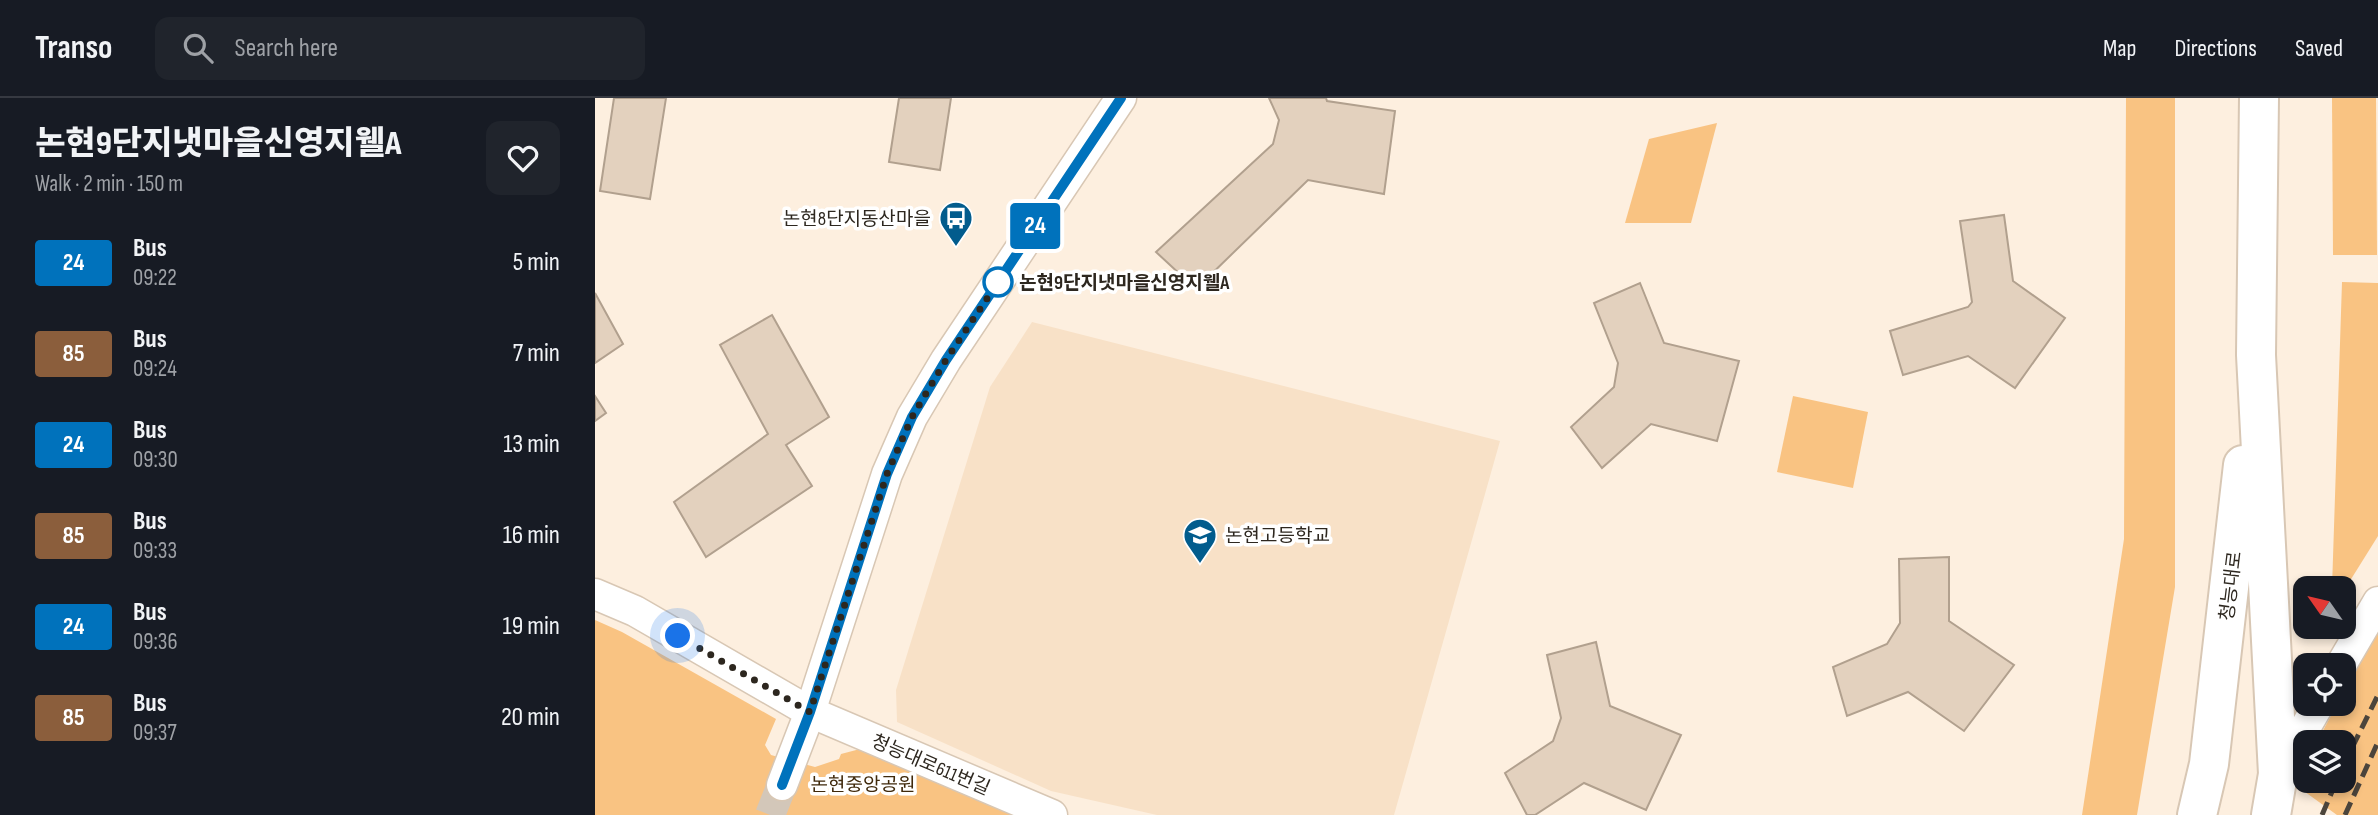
<!DOCTYPE html>
<meta charset="utf-8">
<style>
:root{--surface:#171b24;--page:#20242c;--text:#f1f3f6;--muted:#9ea1a6;--line:#363941}
body{margin:0;font-family:"Sofia Sans Condensed","Noto Sans KR",sans-serif;background:var(--page);color:var(--text);height:100vh;display:flex;flex-direction:column;font-size:26px;white-space:nowrap}
*{box-sizing:border-box;margin:0}
p{font-size:23px;color:var(--muted)}
.icon{flex:none;width:38px;height:38px;fill:none;stroke:currentColor;stroke-width:2;stroke-linecap:round;stroke-linejoin:round}
.map{position:relative;flex:1;overflow:hidden}
.details{display:flex;flex-direction:column;background:var(--surface);width:595px}
.details>*{flex:none}
.badge{padding:0 14px;border-radius:5px;font-size:24px;line-height:46px}
.needle{width:46px;rotate:304deg}
.buttons{position:absolute;left:1698px;top:478px;display:grid;gap:14px}
.buttons a{display:grid;place-items:center;width:63px;height:63px;border-radius:14px;background:var(--surface);box-shadow:0 4px 10px #0003;font-size:35px}
.you{position:absolute;width:35px;height:35px;margin:-18px;border:5px solid #fff;border-radius:50%;background:#1a73e8;box-shadow:0 0 0 10px #1a73e833}
.map>.badge{position:absolute;translate:-50% -50%;box-shadow:0 0 0 4px #fff}
.round{display:grid;place-items:center;flex:none;width:74px;height:74px;border-radius:14px;background:var(--page)}
.overview{display:flex;align-items:center;justify-content:space-between;height:119px;padding:0 35px}
h1{font-size:33px;font-weight:800;line-height:52px}
ul{padding:0;list-style:none}
li{display:flex;align-items:center;gap:21px;height:91px;padding:0 35px}
li div{flex:1}
li b{display:block;font-size:26px}
li em{font-style:normal}
li .badge{min-width:77px;font-weight:700;text-align:center}
header{display:flex;align-items:center;gap:42px;box-sizing:border-box;height:98px;padding:0 35px;background:var(--surface);border-bottom:2px solid var(--line)}
header strong{font-size:33px}
nav{display:flex;gap:38px;margin-inline-start:auto;font-size:24px}
.search{width:490px;height:63px;background:var(--page);display:flex;align-items:center;gap:18px;box-sizing:border-box;padding:0 24px;border-radius:14px;color:var(--muted);font-size:26px}
main{display:flex;flex:1;min-height:0}
.map>svg:first-child{display:block}
.built{fill:#f8e1c7}
.green{fill:#f9c382}
.building{fill:#e3d1be;stroke:#b1a08e;stroke-width:2}
.lines{fill:none;stroke-linecap:round;stroke-linejoin:round}
.minor-tunnel{stroke:#d3c7b9;stroke-width:30;stroke-dasharray:30 15;stroke-linecap:butt}
.minor-casing{stroke:#d8c7b4;stroke-width:33}
.secondary-casing{stroke:#d8c7b4;stroke-width:42}
.minor{stroke:#fff;stroke-width:30}
.secondary{stroke:#fff;stroke-width:38}
.rail{stroke:#4c453c;stroke-width:5;stroke-dasharray:14 7;stroke-linecap:butt}
.line-casing{stroke:#fff;stroke-width:16}
.line{stroke:#0072bc;stroke-width:10}
.walk{stroke:#2d271f;stroke-width:7;stroke-dasharray:0 12.6}
.stop-dot{fill:#fff;stroke:#0072bc;stroke-width:3.5}
.labels{text-anchor:middle;stroke-width:7;stroke-linejoin:round;paint-order:stroke}
.poi-label{font-size:19px;fill:#2d271f;stroke:#fff;text-anchor:end}
.stop-label{font-size:19px;font-weight:bold;fill:#2d271f;stroke:#fff;text-anchor:start}
.street-label{font-size:19px;fill:#2d271f;stroke:#fff}
.park-label{font-size:19px;fill:#3f290b;stroke:#fff}
</style>
<header>
<strong>Transo</strong>
<div class="search"><svg class="icon" aria-label="search" viewBox="0 0 24 24"><circle cx="10" cy="10" r="6"/><path d="M15 15l6 6"/></svg>Search here</div>
<nav><a>Map</a><a>Directions</a><a>Saved</a></nav>
</header>
<main>
<section class="details">
<div class="overview"><div><h1>논현9단지냇마을신영지웰A</h1><p>Walk · 2 min · 150 m</p></div><a class="round"><svg class="icon" aria-label="heart" viewBox="0 0 24 24"><path d="M12 20l-8-8c-3-5 5-10 8-4 3-6 11-1 8 4z"/></svg></a></div>
<ul>
<li><span class="badge" style="background:#0072bc;color:#fff">24</span><div><b>Bus</b><p>09:22</p></div><em>5 min</em></li>
<li><span class="badge" style="background:#8b5e3c;color:#fff">85</span><div><b>Bus</b><p>09:24</p></div><em>7 min</em></li>
<li><span class="badge" style="background:#0072bc;color:#fff">24</span><div><b>Bus</b><p>09:30</p></div><em>13 min</em></li>
<li><span class="badge" style="background:#8b5e3c;color:#fff">85</span><div><b>Bus</b><p>09:33</p></div><em>16 min</em></li>
<li><span class="badge" style="background:#0072bc;color:#fff">24</span><div><b>Bus</b><p>09:36</p></div><em>19 min</em></li>
<li><span class="badge" style="background:#8b5e3c;color:#fff">85</span><div><b>Bus</b><p>09:37</p></div><em>20 min</em></li>
</ul>
</section>
<div class="map">
<svg width="1783" height="717" viewBox="0 0 1783 717">
<rect width="100%" height="100%" fill="#fdefdf"/>
<path class="built" d="M 437,224 L 905,343 L 799,717 L 562,717 L 456,693 L 302,624 L 301,592 L 395,289 Z"/>
<g class="green">
<path d="M 1531,0 L 1580,0 L 1580,489 L 1542,717 L 1487,717 L 1529,441 Z"/>
<path d="M 1737,0 L 1781,0 L 1782,157 L 1738,157 Z"/>
<path d="M 1122,25 L 1096,125 L 1030,125 L 1054,41 Z"/>
<path d="M 1747,184 L 1783,185 L 1783,438 L 1748,494 L 1748,490 L 1737,490 Z"/>
<path d="M 1198,298 L 1273,314 L 1258,390 L 1182,374 Z"/>
<path d="M 0,522 L 27,534 L 181,621 L 170,647 L 176,657 L 220,669 L 244,661 L 246,656 L 265,651 L 430,717 L 0,717 Z"/>
<path d="M 1783,529 L 1783,717 L 1742,717 L 1699,686 L 1710,667 L 1710,682 L 1748,682 L 1748,644 L 1722,644 L 1742,606 L 1748,606 L 1748,595 Z"/>
</g>
<g class="building">
<path d="M 19,0 L 71,0 L 55,101 L 5,93 Z"/>
<path d="M 304,0 L 356,0 L 345,72 L 294,64 Z"/>
<path d="M 674,0 L 731,0 L 732,3 L 800,13 L 789,96 L 713,82 L 601,191 L 561,154 L 678,46 L 684,22 Z"/>
<path d="M 1409,117 L 1418,183 L 1470,220 L 1420,290 L 1373,258 L 1308,277 L 1295,233 L 1373,209 L 1377,204 L 1365,123 Z"/>
<path d="M 1045,185 L 1069,245 L 1144,263 L 1122,343 L 1056,326 L 1007,370 L 976,329 L 1019,289 L 1023,265 L 999,205 Z"/>
<path d="M 0,195 L 28,246 L 0,265 Z"/>
<path d="M 177,217 L 234,319 L 191,347 L 217,388 L 111,459 L 79,404 L 173,336 L 125,247 Z"/>
<path d="M 0,298 L 11,315 L 0,323 Z"/>
<path d="M 1354,459 L 1354,523 L 1419,567 L 1369,633 L 1313,594 L 1252,618 L 1238,569 L 1292,546 L 1305,525 L 1304,461 Z"/>
<path d="M 1001,544 L 1015,608 L 1086,637 L 1051,712 L 989,685 L 940,717 L 932,717 L 910,675 L 958,643 L 966,620 L 952,557 Z"/>
</g>
<g class="lines">
<path class="minor-tunnel" d="M 175,717 L 187,687"/>
<defs>
<g id="minor">
<path d="M 0,496 L 40,513 L 215,614 L 457,717"/>
<path d="M 1746,567 L 1783,504"/>
<path d="M 1683,676 L 1724,606"/>
<path d="M 187,687 L 215,614 L 292,376 L 317,319 L 351,262 L 526,0"/>
</g>
<g id="secondary">
<path d="M 1664,0 L 1661,257 L 1683,676 L 1676,717"/>
<path d="M 1602,717 L 1614,666 L 1648,367"/>
</g>
</defs>
<use href="#minor" class="minor-casing"/>
<use href="#secondary" class="secondary-casing"/>
<use href="#minor" class="minor"/>
<use href="#secondary" class="secondary"/>
<g class="rail">
<path d="M 1748,668 L 1783,597"/>
<path d="M 1727,717 L 1742,682"/>
<path d="M 1750,717 L 1783,644"/>
</g>
</g>
<g class="lines">
<defs>
<path id="line" d="M 187,687 L 215,614 L 292,376 L 317,319 L 351,262 L 526,0"/>
</defs>
<use href="#line" class="line-casing"/>
<use href="#line" class="line"/>
<path class="walk" d="M 83,538 L 215,614 L 292,376 L 317,319 L 351,262 L 409,175 L 403,184"/>
</g>
<defs>
<symbol id="bus-pin" viewBox="-11 -11 22 30"><path d="M0 17L-7.5 6A9.5 9.5 0 1 1 7.5 6Z" fill="#025c8d" stroke="#fff"/><path d="M-5-6H5V4H4V6H2V4H-2V6H-4V4H-5ZM-3.5-4V0h7V-4ZM-3.5 1.2v1.5H-2V1.2ZM2 1.2v1.5H3.5V1.2Z" fill="#fff"/></symbol>
<symbol id="school-pin" viewBox="-11 -11 22 30"><path d="M0 17L-7.5 6A9.5 9.5 0 1 1 7.5 6Z" fill="#025c8d" stroke="#fff"/><path d="M0-5L7-2L0 1L-7-2ZM-4 1L0 2.5L4 1V4Q0 6-4 4Z" fill="#fff"/></symbol>
</defs>
<g fill-rule="evenodd">
<use href="#bus-pin" x="342" y="101" width="38" height="52"/>
<use href="#school-pin" x="586" y="418" width="38" height="52"/>
</g>
<circle class="stop-dot" cx="403" cy="184" r="14"/>
<g class="labels">
<g class="poi-label">
<text x="336" y="127">논현8단지동산마을</text>
<text x="630" y="444" text-anchor="start">논현고등학교</text>
</g>
<g class="stop-label">
<text x="424" y="191">논현9단지냇마을신영지웰A</text>
</g>
<g class="street-label">
<text transform="translate(1635 488) rotate(-83)" y="7">청능대로</text>
<text transform="translate(336 666) rotate(23)" y="7">청능대로611번길</text>
</g>
<g class="park-label">
<text x="268" y="693">논현중앙공원</text>
</g>
</g>
</svg>
<div class="buttons">
<a><svg class="needle" viewBox="-14 -14 28 28"><path d="M0-13l5 13h-10z" fill="#e53935"/><path d="M0 13l5-13h-10z" fill="#9ea1a6"/></svg></a>
<a><svg class="icon" aria-label="locate" viewBox="0 0 24 24"><circle cx="12" cy="12" r="6"/><path d="M12 2v4M12 18v4M2 12h4M18 12h4"/></svg></a>
<a><svg class="icon" aria-label="layers" viewBox="0 0 24 24"><path d="M12 4l9 5-9 5-9-5zM3 14l9 5 9-5"/></svg></a>
</div>
<div class="you" style="left:83px;top:538px"></div>
<b class="badge" style="left:440px;top:128px;background:#0072bc;color:#fff">24</b>
</div>
</main>
